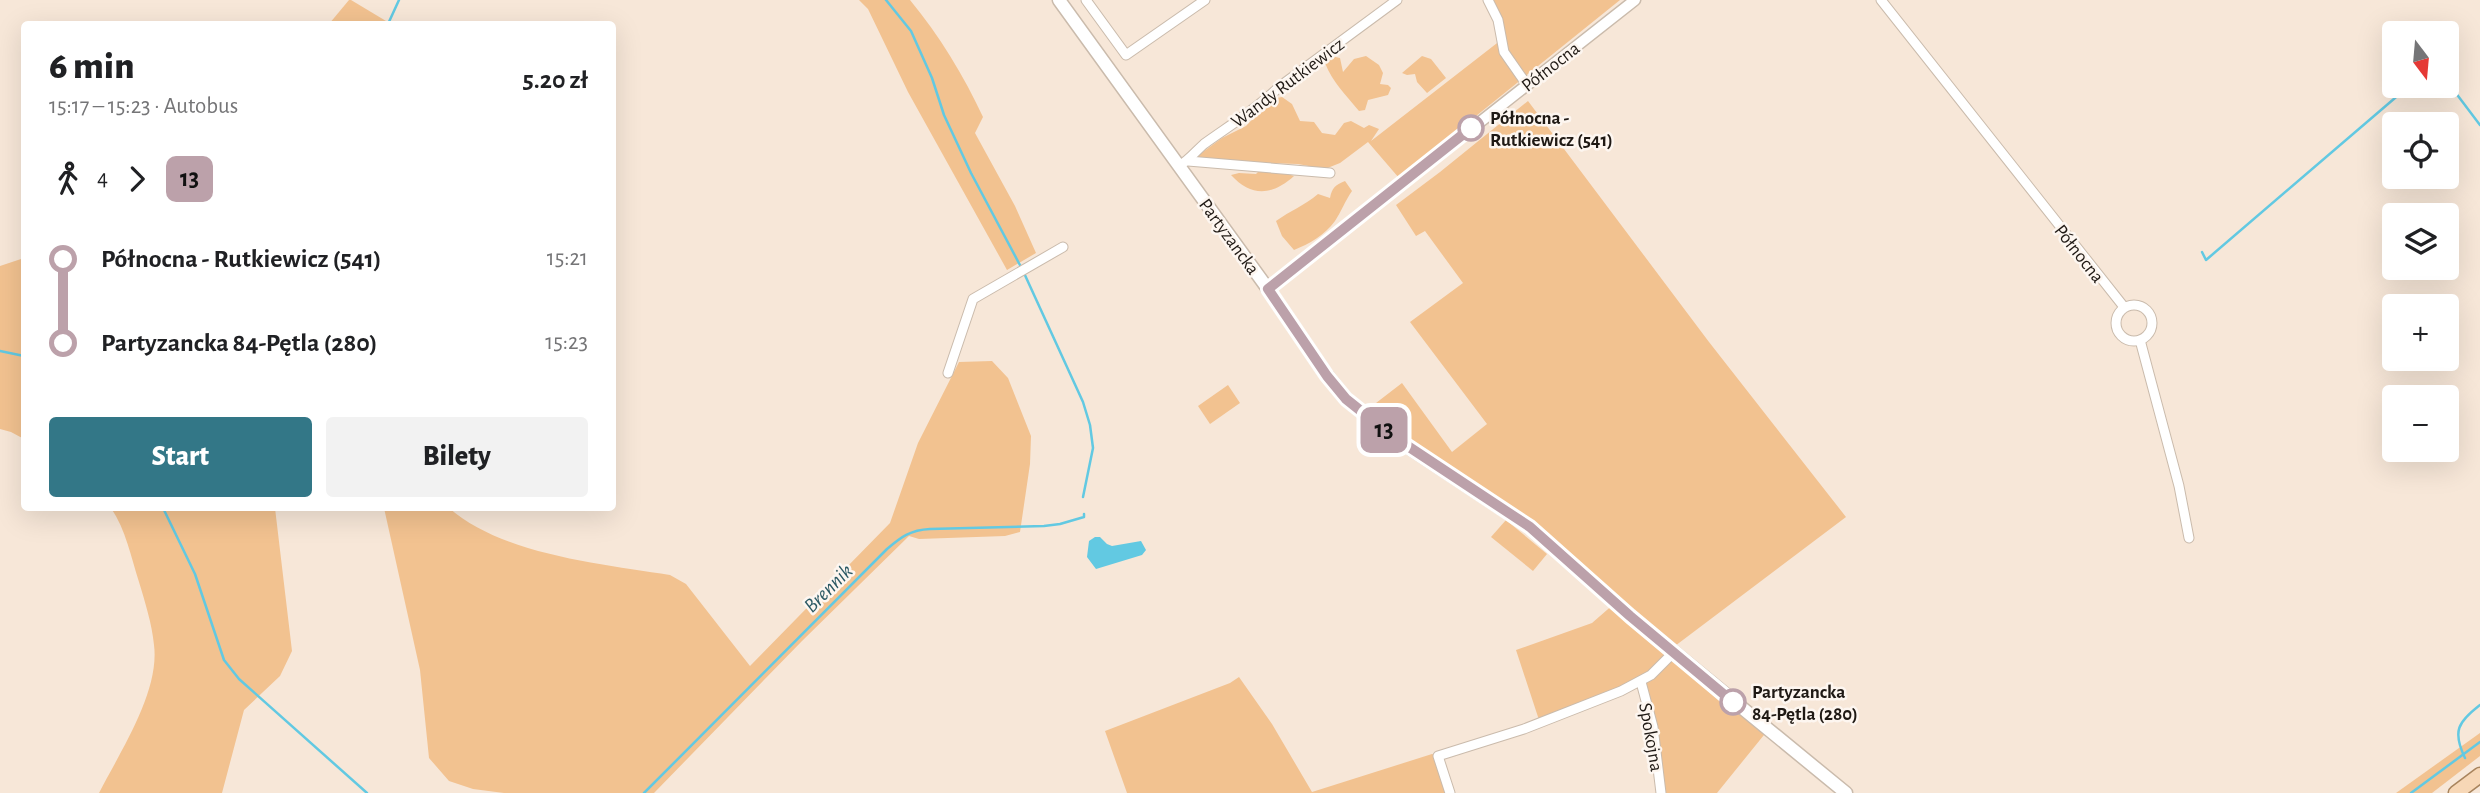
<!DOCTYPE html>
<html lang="pl">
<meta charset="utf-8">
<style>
:root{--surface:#fff;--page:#f2f2f2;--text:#202124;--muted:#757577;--accent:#337787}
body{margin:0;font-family:"Alegreya Sans",sans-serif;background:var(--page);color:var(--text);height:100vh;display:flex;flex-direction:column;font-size:26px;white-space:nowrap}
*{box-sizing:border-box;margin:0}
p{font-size:23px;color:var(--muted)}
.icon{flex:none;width:38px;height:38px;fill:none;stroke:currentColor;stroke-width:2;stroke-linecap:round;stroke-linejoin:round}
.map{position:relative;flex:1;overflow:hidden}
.side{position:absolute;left:21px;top:21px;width:595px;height:490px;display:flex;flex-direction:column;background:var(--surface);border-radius:7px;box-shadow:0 7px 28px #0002}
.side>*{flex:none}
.badge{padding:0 14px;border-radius:10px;font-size:24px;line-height:46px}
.needle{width:46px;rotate:164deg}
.fabs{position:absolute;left:2382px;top:21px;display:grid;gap:14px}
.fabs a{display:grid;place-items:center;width:77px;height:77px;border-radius:7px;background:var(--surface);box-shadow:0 7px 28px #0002;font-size:35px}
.map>.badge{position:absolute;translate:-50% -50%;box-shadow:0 0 0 4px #fff}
.legs{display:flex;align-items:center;gap:10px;height:77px;padding:0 28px;font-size:23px}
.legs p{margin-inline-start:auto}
.head{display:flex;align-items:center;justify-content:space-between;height:119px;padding:0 28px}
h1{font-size:38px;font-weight:800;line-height:52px}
.button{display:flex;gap:14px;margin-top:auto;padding:14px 28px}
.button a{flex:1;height:80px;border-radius:7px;background:var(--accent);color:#fff;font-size:28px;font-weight:800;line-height:80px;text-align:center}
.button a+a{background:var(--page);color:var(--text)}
ul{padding:0 28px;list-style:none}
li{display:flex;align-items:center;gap:24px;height:84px;font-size:26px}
li i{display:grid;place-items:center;width:10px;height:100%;margin:0 9px;background:currentColor}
li i::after{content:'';width:18px;height:18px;margin:-9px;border:5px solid;border-radius:50%;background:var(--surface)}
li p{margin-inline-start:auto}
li:first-child i{background:linear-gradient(#0000 50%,currentColor 0)}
li:last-child i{background:linear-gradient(currentColor 50%,#0000 0)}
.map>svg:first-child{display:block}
.green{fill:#f2c290}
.water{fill:#62c9e2}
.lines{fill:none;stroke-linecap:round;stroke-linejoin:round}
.stream{stroke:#62c9e2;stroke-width:2.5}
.minor-casing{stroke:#cabbac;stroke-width:11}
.tertiary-casing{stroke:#cabbac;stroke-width:13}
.secondary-casing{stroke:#cabbac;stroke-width:15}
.primary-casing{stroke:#a8845d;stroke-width:17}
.minor{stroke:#fff;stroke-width:9}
.tertiary{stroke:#fff;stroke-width:10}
.secondary{stroke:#fff;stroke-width:12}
.primary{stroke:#f7d7b6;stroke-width:14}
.line-1-casing{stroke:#fff;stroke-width:16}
.line-1{stroke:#bca1aa;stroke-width:10}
.stop-1-dot{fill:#fff;stroke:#bca1aa;stroke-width:3.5}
.labels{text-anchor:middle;stroke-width:5;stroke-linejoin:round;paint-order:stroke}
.street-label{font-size:19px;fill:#1f1914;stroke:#fdf6f0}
.stop-label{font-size:19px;font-weight:bold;fill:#1f1914;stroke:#fdf6f0;text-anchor:start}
.water-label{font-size:21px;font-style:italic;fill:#2c5964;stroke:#fdf6f0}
</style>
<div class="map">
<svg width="2480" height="793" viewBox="0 0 2480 793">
<rect width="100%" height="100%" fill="#f7e7d8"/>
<g class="green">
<path d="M 349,0 L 351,0 L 391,24 L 329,24 Z"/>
<path d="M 859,0 L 910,0 C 939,35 964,76 983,117 L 975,133 L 1015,206 L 1036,253 L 1007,270 L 908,92 L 868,9 Z"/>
<path d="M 1493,0 L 1620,0 L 1399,178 L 1368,142 L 1340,163 L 1325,169 L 1298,164 L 1220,161 L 1196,157 L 1222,138 L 1246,126 L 1263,108 L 1277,98 L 1282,97 L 1292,104 L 1300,121 L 1314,122 L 1322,133 L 1335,135 L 1344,123 L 1351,121 L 1364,128 L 1369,125 L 1379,129 L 1371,141 L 1501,40 L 1490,3 Z"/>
<path d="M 1331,56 L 1340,58 L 1343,72 L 1354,59 L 1366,56 L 1379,65 L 1383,73 L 1380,84 L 1388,85 L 1391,88 L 1388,95 L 1368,100 L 1365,110 L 1359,111 C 1346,95 1333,83 1325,63 Z"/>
<path d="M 1422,56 L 1431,59 L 1446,78 L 1427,93 L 1417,82 L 1415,74 L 1407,75 L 1402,73 Z"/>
<path d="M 1528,101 L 1709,342 L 1846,517 L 1671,649 L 1768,730 L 1717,793 L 1661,793 L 1641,682 L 1540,723 L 1516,650 L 1592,623 L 1615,603 L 1530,527 L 1363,413 L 1402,383 L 1452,452 L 1487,424 L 1410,322 L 1463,283 L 1425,231 L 1416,236 L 1396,205 L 1440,172 Z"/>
<path d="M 1260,170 L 1281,172 L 1294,176 C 1272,196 1251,197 1231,175 L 1239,173 L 1256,174 Z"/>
<path d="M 1345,181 L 1352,191 C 1345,201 1341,212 1335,221 C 1325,235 1309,244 1294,250 L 1282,236 L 1276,221 C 1290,211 1305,205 1318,194 L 1330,198 C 1332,188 1335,185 1345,181 Z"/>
<path d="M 24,258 L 24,439 L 11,432 L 0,429 L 0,266 Z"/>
<path d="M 992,361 L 1008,378 L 1031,436 L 1030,464 L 1020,532 L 1005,536 L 919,539 L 909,536 L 802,641 L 654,793 L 504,793 L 473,789 L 449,781 L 429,758 L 420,670 L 384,508 L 449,508 C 503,555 602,564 670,575 L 686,584 L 750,666 L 890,523 L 918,443 L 959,362 Z"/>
<path d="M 1228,385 L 1240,403 L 1210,424 L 1198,406 Z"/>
<path d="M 111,508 L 275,508 L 292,651 L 280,676 L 244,710 L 222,793 L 99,793 C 120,752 160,692 154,645 C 152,624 145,602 139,582 C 131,557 126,530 111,508 Z"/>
<path d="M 1506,520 L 1547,554 L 1533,571 L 1491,537 Z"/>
<path d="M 1239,677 L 1272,724 L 1312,792 L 1432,754 L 1438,756 L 1450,793 L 1127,793 L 1105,731 L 1230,683 Z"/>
<path d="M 2480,733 L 2480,756 L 2432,793 L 2396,793 Z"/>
</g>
<path class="water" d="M 1095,537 L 1100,537 L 1107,544 L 1112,546 L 1141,541 L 1146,550 L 1142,555 L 1096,569 L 1087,557 L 1089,541 Z"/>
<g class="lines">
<g class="stream">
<path d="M 886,0 L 911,31 L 932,78 L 944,115 L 971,173 L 1021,267"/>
<path d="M 388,24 L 399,0"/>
<path d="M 2446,80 L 2480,125"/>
<path d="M 2202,252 L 2206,260 L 2409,86"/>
<path d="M 1024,273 L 1083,402 L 1090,425 L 1093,448 L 1083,497"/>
<path d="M 0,351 L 24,356"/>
<path d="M 163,508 L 195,574 L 224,660 L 239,679 L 367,793"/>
<path d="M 2465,758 C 2452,731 2458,722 2480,705"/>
<path d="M 644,793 L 887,549 C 901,537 910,530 930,529 L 1044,526 L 1060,524 L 1084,517 L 1084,514"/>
<path d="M 2411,793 L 2480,742"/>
</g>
<defs>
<g id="minor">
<path d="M 1086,0 L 1126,55 L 1205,0"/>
<path d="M 1488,0 L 1498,20 L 1504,52 L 1527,85"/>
<path d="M 1881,0 L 2124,307"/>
<path d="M 1188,161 L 1330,173"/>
<path d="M 1179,166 C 1189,160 1195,152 1204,144 C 1229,126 1257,109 1279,87 L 1397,0"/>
<circle cx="2134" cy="323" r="18"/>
<path d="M 2140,340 L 2179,486 L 2189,538"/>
<path d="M 948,373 L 973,299 L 1063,247"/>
<path d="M 1641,682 L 1653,727 L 1661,793"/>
<path d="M 1450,793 L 1438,756 L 1524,729 L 1621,691 L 1651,675 L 1674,652"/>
</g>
<path id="tertiary" d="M 1268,289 L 1635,0"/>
<path id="secondary" d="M 1059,0 L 1268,289 L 1325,373 L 1346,399 L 1390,435 L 1530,527 L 1630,616 L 1846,793"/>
<path id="primary" d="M 2456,793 L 2480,775"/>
</defs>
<use href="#minor" class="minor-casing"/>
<use href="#tertiary" class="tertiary-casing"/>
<use href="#secondary" class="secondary-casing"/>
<use href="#primary" class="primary-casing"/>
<use href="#minor" class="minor"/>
<use href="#tertiary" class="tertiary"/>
<use href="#secondary" class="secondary"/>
<use href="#primary" class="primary"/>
</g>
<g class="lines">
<defs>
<path id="line-1" d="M 1471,128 L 1268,289 L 1327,376 L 1346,399 L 1391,435 L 1530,527 L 1630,616 L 1733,702"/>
</defs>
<use href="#line-1" class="line-1-casing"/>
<use href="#line-1" class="line-1"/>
</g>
<g class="stop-1-dot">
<circle cx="1471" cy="128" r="12"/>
<circle cx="1733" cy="702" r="12"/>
</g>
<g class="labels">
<g class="street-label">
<text transform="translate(1550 66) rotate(-38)" y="7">Północna</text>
<text transform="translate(1287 82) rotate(-37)" y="7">Wandy Rutkiewicz</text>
<text transform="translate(1230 236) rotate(54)" y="7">Partyzancka</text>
<text transform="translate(2080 253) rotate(52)" y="7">Północna</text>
<text transform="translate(1652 737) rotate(80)" y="7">Spokojna</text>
</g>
<g class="stop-label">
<text x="1490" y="124">Północna -<tspan x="1490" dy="22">Rutkiewicz (541)</tspan></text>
<text x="1752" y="698">Partyzancka<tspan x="1752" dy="22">84-Pętla (280)</tspan></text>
</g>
<g class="water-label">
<text transform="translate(828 588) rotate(-45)" y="7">Brennik</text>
</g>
</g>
</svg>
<div class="fabs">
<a><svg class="needle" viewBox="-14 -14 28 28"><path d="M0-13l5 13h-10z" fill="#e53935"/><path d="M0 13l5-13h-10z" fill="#757577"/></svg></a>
<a><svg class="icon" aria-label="locate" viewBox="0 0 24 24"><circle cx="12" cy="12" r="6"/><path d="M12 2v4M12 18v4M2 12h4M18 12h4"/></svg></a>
<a><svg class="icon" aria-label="layers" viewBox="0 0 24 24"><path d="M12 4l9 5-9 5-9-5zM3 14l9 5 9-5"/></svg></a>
<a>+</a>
<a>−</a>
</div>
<b class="badge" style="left:1384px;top:430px;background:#bca1aa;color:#111">13</b>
<section class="side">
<div class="head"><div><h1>6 min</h1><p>15:17 – 15:23 · Autobus</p></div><b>5.20 zł</b></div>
<div class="legs"><svg class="icon" aria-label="walk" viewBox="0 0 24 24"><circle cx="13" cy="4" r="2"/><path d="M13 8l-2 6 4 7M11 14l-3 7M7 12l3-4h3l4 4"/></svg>4<svg class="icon" aria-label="forward" viewBox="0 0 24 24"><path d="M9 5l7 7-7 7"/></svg><b class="badge" style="background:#bca1aa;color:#111">13</b></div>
<ul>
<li><i style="color:#bca1aa"></i><b>Północna - Rutkiewicz (541)</b><p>15:21</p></li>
<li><i style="color:#bca1aa"></i><b>Partyzancka 84-Pętla (280)</b><p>15:23</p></li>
</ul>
<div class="button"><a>Start</a><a>Bilety</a></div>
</section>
</div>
